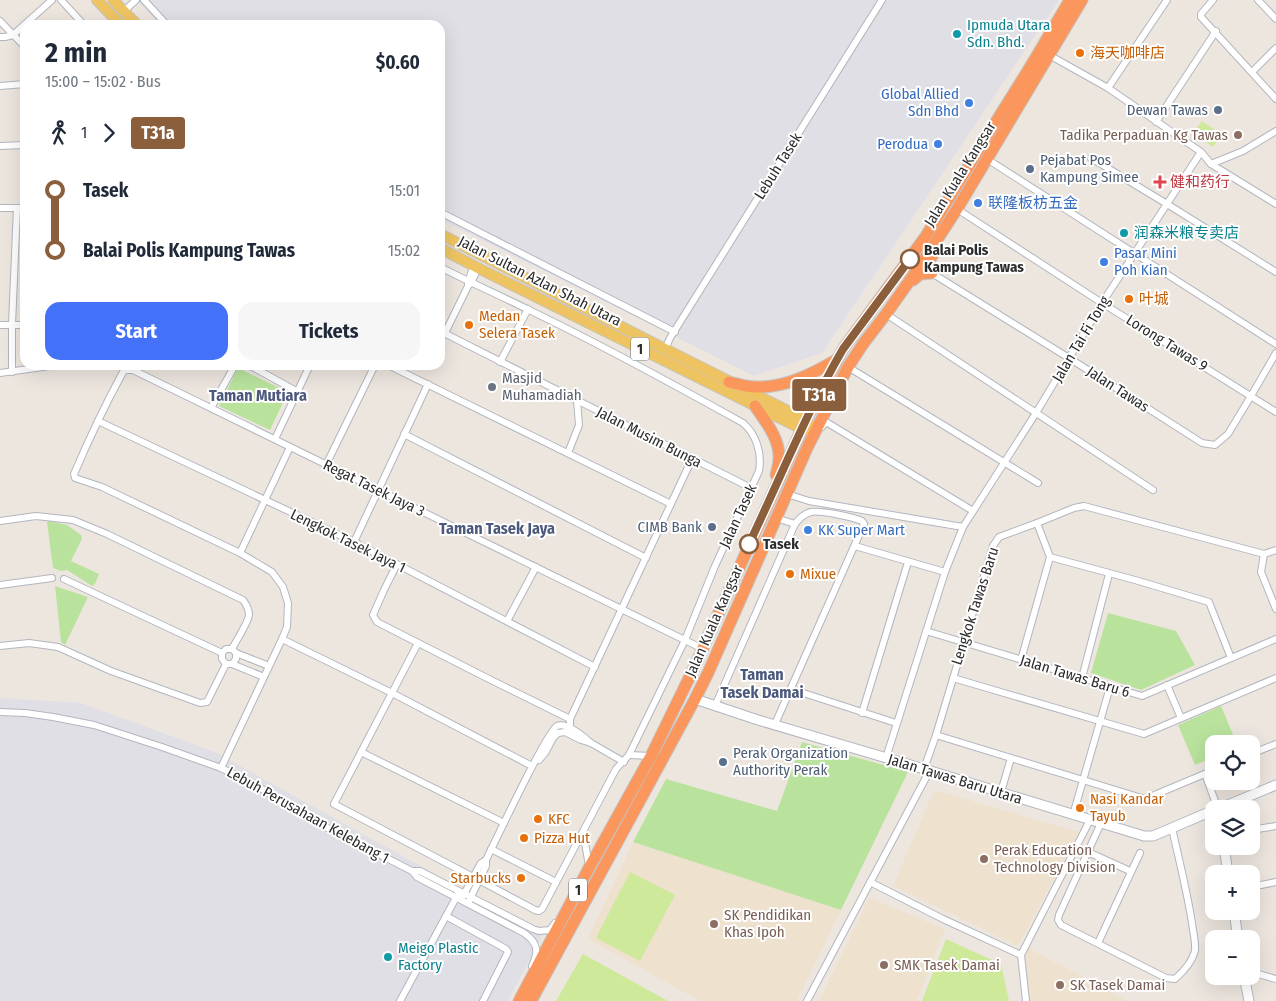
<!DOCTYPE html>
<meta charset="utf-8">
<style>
:root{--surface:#fff;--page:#f6f6f7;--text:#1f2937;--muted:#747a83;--accent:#4371f7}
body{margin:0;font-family:"Fira Sans Condensed","Noto Sans SC",sans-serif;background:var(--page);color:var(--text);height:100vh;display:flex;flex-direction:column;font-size:19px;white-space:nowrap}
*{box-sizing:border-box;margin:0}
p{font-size:16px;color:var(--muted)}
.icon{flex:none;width:28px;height:28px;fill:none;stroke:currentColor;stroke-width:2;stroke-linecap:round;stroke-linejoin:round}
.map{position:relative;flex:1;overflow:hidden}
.drawer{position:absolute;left:20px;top:20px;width:425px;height:350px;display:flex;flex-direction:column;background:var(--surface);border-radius:15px;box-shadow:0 5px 20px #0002}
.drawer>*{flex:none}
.badge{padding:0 10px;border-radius:4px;font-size:18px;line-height:32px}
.fabs{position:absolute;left:1205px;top:735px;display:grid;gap:10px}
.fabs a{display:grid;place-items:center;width:55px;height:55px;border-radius:10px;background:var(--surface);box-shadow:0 5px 20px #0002;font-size:25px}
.map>.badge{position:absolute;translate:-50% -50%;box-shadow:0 0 0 2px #fff}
.legs{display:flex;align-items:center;gap:8px;height:55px;padding:0 25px;font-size:16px}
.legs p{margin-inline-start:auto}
.overview{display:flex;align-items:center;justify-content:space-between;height:85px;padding:0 25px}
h1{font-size:28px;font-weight:700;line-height:38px}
.primary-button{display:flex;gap:10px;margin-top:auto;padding:10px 25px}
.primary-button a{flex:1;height:58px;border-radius:15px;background:var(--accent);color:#fff;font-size:20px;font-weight:700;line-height:58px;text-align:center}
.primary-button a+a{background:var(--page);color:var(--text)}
ul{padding:0 25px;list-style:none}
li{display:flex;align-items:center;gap:18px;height:60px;font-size:19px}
li i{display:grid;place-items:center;width:8px;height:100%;margin:0 6px;background:currentColor}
li i::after{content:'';width:12px;height:12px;margin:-6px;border:4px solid;border-radius:50%;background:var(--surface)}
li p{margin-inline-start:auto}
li:first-child i{background:linear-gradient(#0000 50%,currentColor 0)}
li:last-child i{background:linear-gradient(currentColor 50%,#0000 0)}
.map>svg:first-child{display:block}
.industrial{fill:#e1dfe6}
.education{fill:#eee2cf}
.green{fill:#b9e39d}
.pitch{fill:#cde999}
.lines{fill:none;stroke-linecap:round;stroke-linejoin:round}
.street-casing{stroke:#b2b6bf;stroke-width:8}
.secondary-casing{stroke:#b2b6bf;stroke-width:11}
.primary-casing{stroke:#c4c4c4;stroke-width:12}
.highway-casing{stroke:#c4c4c4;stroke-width:13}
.street{stroke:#fff;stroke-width:6}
.secondary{stroke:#fff;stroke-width:9}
.primary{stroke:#eec463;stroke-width:10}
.highway{stroke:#fb965c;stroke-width:11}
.line-1-casing{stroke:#fff;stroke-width:11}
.line-1{stroke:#8b5e3c;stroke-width:8}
.culture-dot{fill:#0f9aa8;stroke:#fff;stroke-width:2}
.food-dot{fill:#e8710a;stroke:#fff;stroke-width:2}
.shop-dot{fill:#3f7fe0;stroke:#fff;stroke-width:2}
.service-dot{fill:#5c6f8a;stroke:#fff;stroke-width:2}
.education-dot{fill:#8d6e63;stroke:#fff;stroke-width:2}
.health-dot{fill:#e0444e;stroke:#fff;stroke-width:2}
.stop-1-dot{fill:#fff;stroke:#8b5e3c;stroke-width:2.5}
.worship-dot{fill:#6b7280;stroke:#fff;stroke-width:2}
.labels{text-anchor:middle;stroke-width:4;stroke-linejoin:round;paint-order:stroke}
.shield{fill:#fff;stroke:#6b6b6b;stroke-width:1}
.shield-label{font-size:14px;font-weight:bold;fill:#2c2c2c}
.culture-label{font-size:15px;fill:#0d838f;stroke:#fff;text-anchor:start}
.food-label{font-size:15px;fill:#c56008;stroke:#fff;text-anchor:start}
.shop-label{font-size:15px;fill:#366cbe;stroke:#fff;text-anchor:start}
.service-label{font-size:15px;fill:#4e5e75;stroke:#fff;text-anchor:end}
.education-label{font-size:15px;fill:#785e54;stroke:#fff;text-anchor:start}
.street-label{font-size:15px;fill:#2c2c2c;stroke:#fff}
.health-label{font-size:15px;fill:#be3a42;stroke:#fff;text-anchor:start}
.stop-label{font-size:15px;font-weight:bold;fill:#2c2c2c;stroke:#fff;text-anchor:start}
.worship-label{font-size:15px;fill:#5b616d;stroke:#fff;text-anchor:start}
.neighbourhood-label{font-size:16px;font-weight:bold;fill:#4d597c;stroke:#fff}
</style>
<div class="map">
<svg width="1276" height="1001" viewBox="0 0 1276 1001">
<rect width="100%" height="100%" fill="#ede6df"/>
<g class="industrial">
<path d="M 136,0 L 1059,0 L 822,353 L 754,376 L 440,219 L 440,25 L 160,25 Z"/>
<path d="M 0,698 L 81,703 L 215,752 L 543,934 L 508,1001 L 0,1001 Z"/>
</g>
<g class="education">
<path d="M 934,790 L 1079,832 L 1018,946 L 893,886 Z"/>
<path d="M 633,842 L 841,910 L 797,1001 L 700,1001 L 588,939 Z"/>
<path d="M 869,898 L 945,929 L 917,1001 L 819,1001 Z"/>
<path d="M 1028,948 L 1128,1001 L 1024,1001 L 1019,969 Z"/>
</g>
<g class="green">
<path d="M 238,368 L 288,392 L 270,430 L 219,406 Z"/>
<path d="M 49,521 L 67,525 L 81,535 L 82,539 L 71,561 L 99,574 L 95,584 L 92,586 L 67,570 L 61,571 L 53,568 L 47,522 Z"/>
<path d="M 55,586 L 88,597 L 65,645 L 61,642 Z"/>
<path d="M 1108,613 L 1176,631 L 1195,665 L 1141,690 L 1091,673 Z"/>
<path d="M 1221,706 L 1237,744 L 1214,744 L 1214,757 L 1195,765 L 1178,725 Z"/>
<path d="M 802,742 L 908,772 L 841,910 L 633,842 L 666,779 L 777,811 Z"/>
</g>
<g class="pitch">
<path d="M 1202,121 L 1222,135 L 1213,147 L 1193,133 Z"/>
<path d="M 630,872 L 675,895 L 640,961 L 596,938 Z"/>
<path d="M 946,939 L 1001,964 L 1009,1001 L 922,1001 Z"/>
<path d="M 583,954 L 668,1001 L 556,1001 Z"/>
</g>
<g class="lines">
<defs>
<g id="street">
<path d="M 61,0 L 84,25"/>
<path d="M 144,0 L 167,25"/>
<path d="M 1213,0 L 1201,14 L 1201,17 L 1276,99"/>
<path d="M 1258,0 L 1276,19"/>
<path d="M 124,11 L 136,0"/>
<path d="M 0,21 L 25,47"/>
<path d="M 0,37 L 5,37 L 13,35 L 52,0"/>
<path d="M 1049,55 L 1108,88 L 1201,152 L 1211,164 L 1276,204"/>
<path d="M 1252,72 L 1276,48"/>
<path d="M 0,86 L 25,84"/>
<path d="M 1108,88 L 1167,0"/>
<path d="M 1156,122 L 1216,31"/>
<path d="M 0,146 L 25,145"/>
<path d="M 1091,158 L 1167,204 L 1276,272"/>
<path d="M 987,159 L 1276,344"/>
<path d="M 1211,164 L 1243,151 L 1276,131"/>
<path d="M 0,208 L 25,208"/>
<path d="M 957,209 L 1102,303 L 1276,412"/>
<path d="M 440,212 L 675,332"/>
<path d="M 440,267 C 469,282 499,295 529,310 C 602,345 673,384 743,423 C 757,435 762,454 759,471 L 715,566 L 685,640 L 629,755 L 616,769 L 542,909 L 539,911 L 535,910 L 479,880"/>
<path d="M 930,272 L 1069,358 L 1202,443 L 1215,445 L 1228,434 L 1251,396 L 1276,353"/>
<path d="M 468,285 L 468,282 L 474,265"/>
<path d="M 886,314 L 1153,490"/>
<path d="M 0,325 L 25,325"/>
<path d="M 440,331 L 751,488"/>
<path d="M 445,333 L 468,286 L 471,283 L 478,268"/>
<path d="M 665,349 L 670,338 L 882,0"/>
<path d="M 500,362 L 528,309"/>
<path d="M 249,365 L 298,392"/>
<path d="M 388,365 L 671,504"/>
<path d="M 848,367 L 1038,483"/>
<path d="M 12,372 L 12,325 L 17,208"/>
<path d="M 0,373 L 57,365"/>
<path d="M 211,408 L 235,365"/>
<path d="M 98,421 L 354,542 L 595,667"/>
<path d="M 822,427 L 826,422 L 836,428 L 973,511"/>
<path d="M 404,434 L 646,558"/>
<path d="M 275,439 L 310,365"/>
<path d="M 568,453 L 579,425 L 577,400"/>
<path d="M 326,465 L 375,365"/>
<path d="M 787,494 L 809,501 L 963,527"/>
<path d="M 776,518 L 795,524"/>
<path d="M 0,521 L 36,516 L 73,520 L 107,534 L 243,600 C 246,604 249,609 249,615 C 248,623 236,641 232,649"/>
<path d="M 354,542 L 428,384"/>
<path d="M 855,546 L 945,572"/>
<path d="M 240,553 L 290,447"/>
<path d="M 1264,554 L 1261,572 L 1276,609"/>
<path d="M 1264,554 L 1276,550"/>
<path d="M 1050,557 L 1135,580 L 1209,602 L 1231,658"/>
<path d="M 397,564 L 384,590 L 373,615 L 377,622 L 487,678 L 570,719"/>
<path d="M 64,579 L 222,653"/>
<path d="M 0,585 L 52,578"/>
<path d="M 507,621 L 536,567"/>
<path d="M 926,631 L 1142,696 L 1276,639"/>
<path d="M 282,639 L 392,693 L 532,766"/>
<path d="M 418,643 L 334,804 L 473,877"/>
<path d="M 0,646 L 29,643 L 58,647 L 111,671 L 200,703 L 207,702 L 226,664"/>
<path d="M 236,653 L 269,666"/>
<path d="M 1021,660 L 1050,557 L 1037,523"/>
<path d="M 232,664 L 236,659 L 236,653 L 232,649 L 226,649 L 222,653 L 222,659 L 226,664 L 232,664 L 264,677"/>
<path d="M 953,678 L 1144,734 L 1276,678"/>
<path d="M 1082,678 L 1109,574"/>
<path d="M 1167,685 L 1181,718"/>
<path d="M 791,689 L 896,723"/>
<path d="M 715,706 L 795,524 C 799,519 803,514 811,512 C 820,510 853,517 862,521 L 864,524 L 775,724"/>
<path d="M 0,712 L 25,713 L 53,717 L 94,725 L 162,747 L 221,768 L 254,784 L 308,818 L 412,871 L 417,877 L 524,933 C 538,943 539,951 532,966"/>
<path d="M 862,713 L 908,562"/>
<path d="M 570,728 L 570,719 L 692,459"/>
<path d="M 936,735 L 1145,799 L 1214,770"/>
<path d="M 361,752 L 504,823"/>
<path d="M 1251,754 L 1276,744"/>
<path d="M 629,755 L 651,756"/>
<path d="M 886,758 L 945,572 L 963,527 L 1036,413 L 1102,303 L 1201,152"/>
<path d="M 539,760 L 545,753 L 553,738 L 558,733 L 565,732 L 581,740 L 591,743 L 624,762"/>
<path d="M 221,768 L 264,677 L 282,639 L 287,627 L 288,603 L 283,587 L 272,572 L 240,553 L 102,487 L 75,478 L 74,474 C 89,439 105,405 123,372 L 126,370 L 133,370 L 703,649"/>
<path d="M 924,769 L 936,735 L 993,546 L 999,537 L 1037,523 L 1074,508 L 1084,506 L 1264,554"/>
<path d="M 1205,774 L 1218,809"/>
<path d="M 1001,792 L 1011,758"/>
<path d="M 1073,815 L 1110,687"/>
<path d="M 1101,823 L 1059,915 L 1058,920 L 1061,925 L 1166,978 L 1175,979 C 1183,972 1192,962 1195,951 C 1196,942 1193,932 1192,923 C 1187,891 1179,860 1172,828"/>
<path d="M 1251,830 L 1276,826"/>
<path d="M 580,837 L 585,843 L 589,866"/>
<path d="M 491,849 L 556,882"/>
<path d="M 1088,852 L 1130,871"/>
<path d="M 412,871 L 420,871 L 533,929 L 539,931 L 550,930 L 555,923"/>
<path d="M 870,882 L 943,919 L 1021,955"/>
<path d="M 1251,887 L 1276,882"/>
<path d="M 463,896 L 481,863 L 486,860"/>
<path d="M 468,903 L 486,866 L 486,860 C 495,842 547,731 557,726 C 567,722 584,737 591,743"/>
<path d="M 446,916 L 506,949 L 508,952 L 507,954 L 483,1001"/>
<path d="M 1098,943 L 1140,853"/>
<path d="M 1251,972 L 1276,979"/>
<path d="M 400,1001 L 458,894"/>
<path d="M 807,1001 L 930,770"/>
<path d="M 1026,1001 L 1021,955 L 1090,820"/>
</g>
<g id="secondary">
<path d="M 695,699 L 758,720 L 924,769 L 1144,836 L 1153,836 L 1214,810"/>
<path d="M 1218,809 L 1276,785"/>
<path d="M 1224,846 L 1228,874"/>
<path d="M 1234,911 L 1238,939"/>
<path d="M 1244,976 L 1249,1001"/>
</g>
<g id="primary">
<path d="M 97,0 L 121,25"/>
<path d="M 113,0 L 137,25"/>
<path d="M 440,234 L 665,349 L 806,420 L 815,432"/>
<path d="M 440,248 L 478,268 L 802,429 L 809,430"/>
</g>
<g id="highway">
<path d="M 913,280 L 920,274 L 932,273 L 928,263 L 934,253"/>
<path d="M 729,382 C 738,384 747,387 756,387 C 785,388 812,374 836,360"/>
<path d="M 755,406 C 766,422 780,439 779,459 C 779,464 777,470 776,475"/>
<path d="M 519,1001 L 589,868 L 651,756 L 693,670 L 806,420 L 843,349 L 926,236 L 989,133 L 1029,69 L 1070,0"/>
<path d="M 531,1001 L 695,699 L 708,673 L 808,446 L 848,367 L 863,344 L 886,314 L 920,266 L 957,209 L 1082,0"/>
</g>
</defs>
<use href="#street" class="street-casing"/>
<use href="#secondary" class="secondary-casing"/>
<use href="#primary" class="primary-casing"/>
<use href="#highway" class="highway-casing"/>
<use href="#street" class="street"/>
<use href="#secondary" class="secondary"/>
<use href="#primary" class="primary"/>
<use href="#highway" class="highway"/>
</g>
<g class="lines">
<defs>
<path id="line-1" d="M 749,544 C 780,479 807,411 843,349 L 910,259"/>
</defs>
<use href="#line-1" class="line-1-casing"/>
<use href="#line-1" class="line-1"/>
</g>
<g class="culture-dot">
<circle cx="957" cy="34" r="5"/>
<circle cx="1124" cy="233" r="5"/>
<circle cx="388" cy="957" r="5"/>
</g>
<g class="food-dot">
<circle cx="1080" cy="53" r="5"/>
<circle cx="1129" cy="299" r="5"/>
<circle cx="469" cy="325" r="5"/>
<circle cx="790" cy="574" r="5"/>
<circle cx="1080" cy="808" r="5"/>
<circle cx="538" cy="819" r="5"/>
<circle cx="524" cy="838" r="5"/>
<circle cx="521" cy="878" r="5"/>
</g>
<g class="shop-dot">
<circle cx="969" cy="103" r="5"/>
<circle cx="938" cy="144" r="5"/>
<circle cx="978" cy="203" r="5"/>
<circle cx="1104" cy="262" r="5"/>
<circle cx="808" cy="530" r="5"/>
</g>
<g class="service-dot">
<circle cx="1218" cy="110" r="5"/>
<circle cx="1030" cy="169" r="5"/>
<circle cx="712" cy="527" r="5"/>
<circle cx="723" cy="762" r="5"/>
</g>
<g class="education-dot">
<circle cx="1238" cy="135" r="5"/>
<circle cx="984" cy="859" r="5"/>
<circle cx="714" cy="924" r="5"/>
<circle cx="884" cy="965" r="5"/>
<circle cx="1060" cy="985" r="5"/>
</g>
<path class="health-dot" d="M1157.5 174.5h5v5h5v5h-5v5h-5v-5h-5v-5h5z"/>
<g class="stop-1-dot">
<circle cx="910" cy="259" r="9"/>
<circle cx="749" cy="544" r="9"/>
</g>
<circle class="worship-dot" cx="492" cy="387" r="5"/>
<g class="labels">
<g class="shield">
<rect x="631" y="337.5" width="18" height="23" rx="4"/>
<rect x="569" y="878.5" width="18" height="23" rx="4"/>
</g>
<g class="shield-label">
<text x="640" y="354">1</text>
<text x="578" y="895">1</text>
</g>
<g class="culture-label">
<text x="967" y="30">Ipmuda Utara<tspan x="967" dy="17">Sdn. Bhd.</tspan></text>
<text x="1134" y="238">润森米粮专卖店</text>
<text x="398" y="953">Meigo Plastic<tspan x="398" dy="17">Factory</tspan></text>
</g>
<g class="food-label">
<text x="1090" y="58">海天咖啡店</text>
<text x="1139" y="304">叶城</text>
<text x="479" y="321">Medan<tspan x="479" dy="17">Selera Tasek</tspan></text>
<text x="800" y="579">Mixue</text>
<text x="1090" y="804">Nasi Kandar<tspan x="1090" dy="17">Tayub</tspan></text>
<text x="548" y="824">KFC</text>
<text x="534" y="843">Pizza Hut</text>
<text x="511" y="883" text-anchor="end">Starbucks</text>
</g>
<g class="shop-label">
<text x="959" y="99" text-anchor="end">Global Allied<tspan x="959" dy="17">Sdn Bhd</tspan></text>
<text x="928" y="149" text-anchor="end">Perodua</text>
<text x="988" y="208">联隆板枋五金</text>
<text x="1114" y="258">Pasar Mini<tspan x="1114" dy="17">Poh Kian</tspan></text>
<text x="818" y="535">KK Super Mart</text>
</g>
<g class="service-label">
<text x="1208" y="115">Dewan Tawas</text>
<text x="1040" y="165" text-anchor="start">Pejabat Pos<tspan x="1040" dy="17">Kampung Simee</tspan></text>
<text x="702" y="532">CIMB Bank</text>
<text x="733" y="758" text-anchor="start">Perak Organization<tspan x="733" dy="17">Authority Perak</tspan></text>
</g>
<g class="education-label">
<text x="1228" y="140" text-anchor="end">Tadika Perpaduan Kg Tawas</text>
<text x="994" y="855">Perak Education<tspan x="994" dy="17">Technology Division</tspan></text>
<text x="724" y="920">SK Pendidikan<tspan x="724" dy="17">Khas Ipoh</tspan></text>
<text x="894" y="970">SMK Tasek Damai</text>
<text x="1070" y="990">SK Tasek Damai</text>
</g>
<g class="street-label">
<text transform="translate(778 166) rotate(-58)" y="5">Lebuh Tasek</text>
<text transform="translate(960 174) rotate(-58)" y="5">Jalan Kuala Kangsar</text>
<text transform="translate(540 281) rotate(27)" y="5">Jalan Sultan Azlan Shah Utara</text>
<text transform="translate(1081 339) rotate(-59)" y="5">Jalan Tai Fi Tong</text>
<text transform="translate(1167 343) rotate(32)" y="5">Lorong Tawas 9</text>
<text transform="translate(1118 389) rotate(33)" y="5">Jalan Tawas</text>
<text transform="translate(649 437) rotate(27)" y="5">Jalan Musim Bunga</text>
<text transform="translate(374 488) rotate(26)" y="5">Regat Tasek Jaya 3</text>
<text transform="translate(738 516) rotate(-65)" y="5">Jalan Tasek</text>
<text transform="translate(348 541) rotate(26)" y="5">Lengkok Tasek Jaya 1</text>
<text transform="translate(975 606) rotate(-72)" y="5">Lengkok Tawas Baru</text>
<text transform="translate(714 621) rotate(-66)" y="5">Jalan Kuala Kangsar</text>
<text transform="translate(1075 676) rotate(17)" y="5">Jalan Tawas Baru 6</text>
<text transform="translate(955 779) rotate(17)" y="5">Jalan Tawas Baru Utara</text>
<text transform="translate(308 815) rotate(29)" y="5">Lebuh Perusahaan Kelebang 1</text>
</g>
<g class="health-label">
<text x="1170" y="187">健和药行</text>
</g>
<g class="stop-label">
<text x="924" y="255">Balai Polis<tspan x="924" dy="17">Kampung Tawas</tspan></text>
<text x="763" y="549">Tasek</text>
</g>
<g class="worship-label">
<text x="502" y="383">Masjid<tspan x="502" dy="17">Muhamadiah</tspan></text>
</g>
<g class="neighbourhood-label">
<text x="258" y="401">Taman Mutiara</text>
<text x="497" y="534">Taman Tasek Jaya</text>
<text x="762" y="680">Taman<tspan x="762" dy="18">Tasek Damai</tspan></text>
</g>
</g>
</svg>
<div class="fabs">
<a><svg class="icon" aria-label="locate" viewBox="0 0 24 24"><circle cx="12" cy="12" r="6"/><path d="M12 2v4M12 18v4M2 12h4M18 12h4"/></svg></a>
<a><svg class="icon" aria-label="layers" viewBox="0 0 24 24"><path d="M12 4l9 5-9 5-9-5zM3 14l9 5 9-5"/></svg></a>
<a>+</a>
<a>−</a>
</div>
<b class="badge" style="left:819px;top:395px;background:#8b5e3c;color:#fff">T31a</b>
<section class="drawer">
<div class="overview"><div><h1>2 min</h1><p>15:00 – 15:02 · Bus</p></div><b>$0.60</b></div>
<div class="legs"><svg class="icon" aria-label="walk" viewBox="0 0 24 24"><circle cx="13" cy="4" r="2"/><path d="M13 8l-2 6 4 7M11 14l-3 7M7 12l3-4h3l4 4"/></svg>1<svg class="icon" aria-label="forward" viewBox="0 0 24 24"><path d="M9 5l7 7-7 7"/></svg><b class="badge" style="background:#8b5e3c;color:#fff">T31a</b></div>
<ul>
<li><i style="color:#8b5e3c"></i><b>Tasek</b><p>15:01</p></li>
<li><i style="color:#8b5e3c"></i><b>Balai Polis Kampung Tawas</b><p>15:02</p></li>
</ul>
<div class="primary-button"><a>Start</a><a>Tickets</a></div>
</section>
</div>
